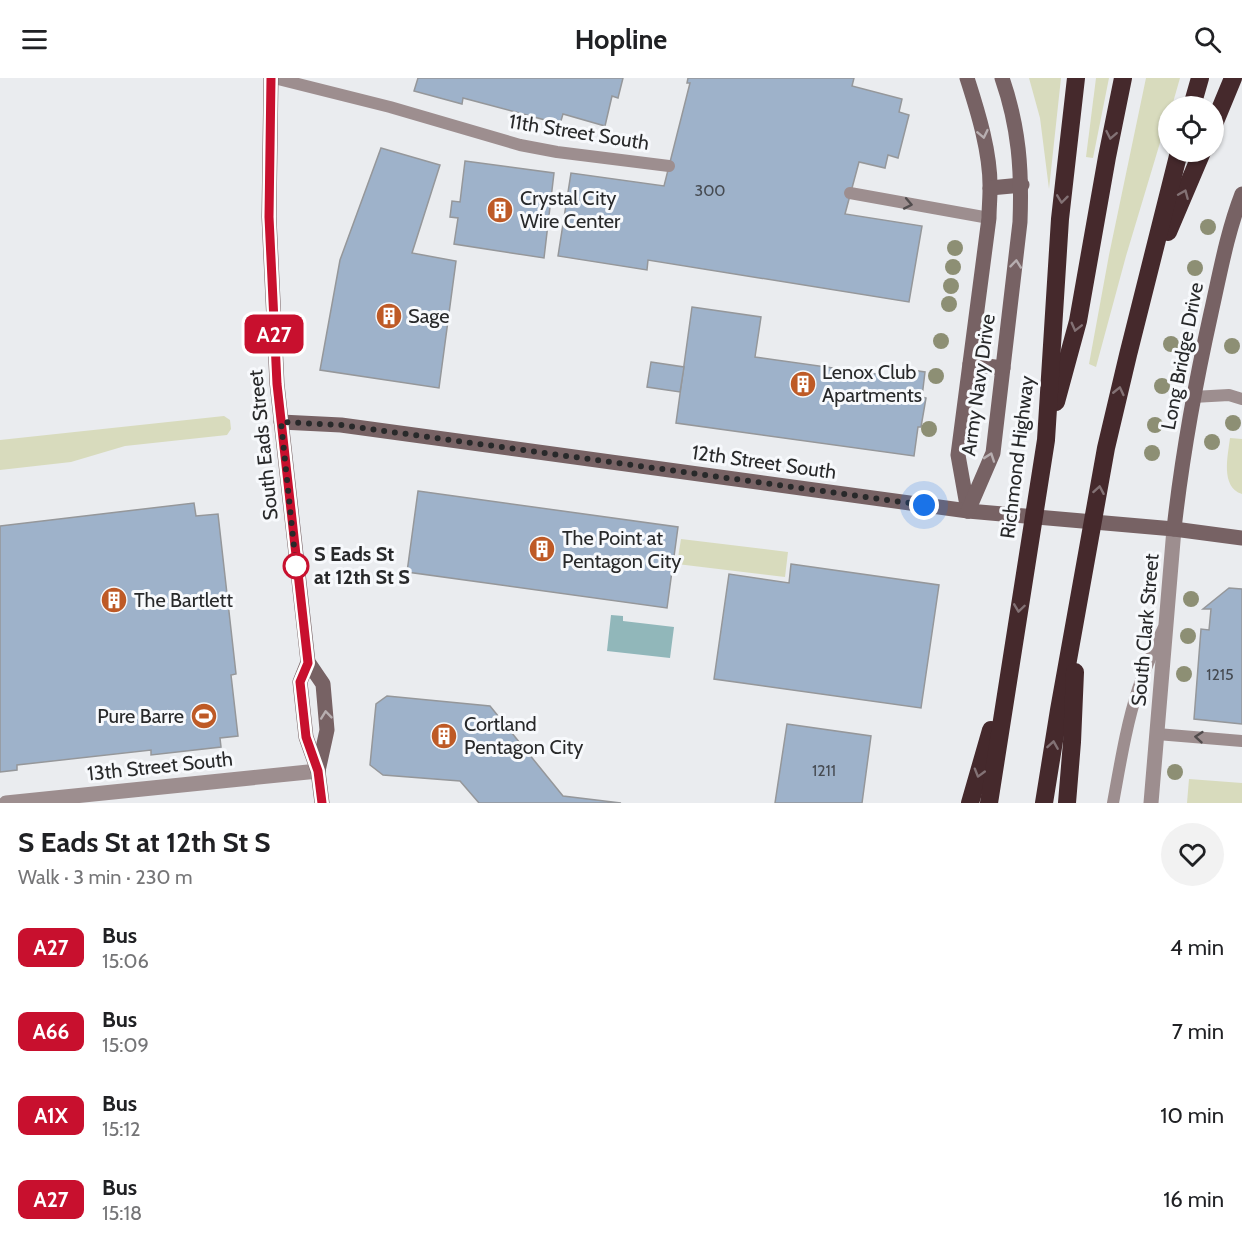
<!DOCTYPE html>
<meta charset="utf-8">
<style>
:root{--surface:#fff;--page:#f2f2f2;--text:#202124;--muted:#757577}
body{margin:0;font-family:Cabin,sans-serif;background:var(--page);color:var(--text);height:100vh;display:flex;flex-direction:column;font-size:22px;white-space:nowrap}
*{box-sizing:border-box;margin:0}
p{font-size:20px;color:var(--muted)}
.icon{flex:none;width:33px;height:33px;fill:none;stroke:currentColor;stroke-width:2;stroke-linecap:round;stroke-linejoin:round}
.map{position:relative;height:725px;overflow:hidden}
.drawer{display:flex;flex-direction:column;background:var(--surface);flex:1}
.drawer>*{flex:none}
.badge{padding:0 12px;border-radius:9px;font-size:21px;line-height:39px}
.controls{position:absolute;left:1158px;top:18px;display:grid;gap:12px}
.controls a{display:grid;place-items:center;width:66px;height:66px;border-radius:50%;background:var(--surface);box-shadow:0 2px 4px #0004;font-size:30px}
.you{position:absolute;width:30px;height:30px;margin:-15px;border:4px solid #fff;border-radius:50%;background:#1a73e8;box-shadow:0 0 0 9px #1a73e833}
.map>.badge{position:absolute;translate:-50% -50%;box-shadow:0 0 0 3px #fff}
.round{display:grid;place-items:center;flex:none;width:63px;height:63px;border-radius:32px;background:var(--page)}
.overview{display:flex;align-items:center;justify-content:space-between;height:102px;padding:0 18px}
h1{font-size:28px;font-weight:700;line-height:45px}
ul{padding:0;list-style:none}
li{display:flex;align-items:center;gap:18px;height:84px;padding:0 18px}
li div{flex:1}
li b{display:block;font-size:22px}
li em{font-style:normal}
li .badge{min-width:66px;font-weight:700;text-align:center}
header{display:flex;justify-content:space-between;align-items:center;height:78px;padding:0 18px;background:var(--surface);font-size:27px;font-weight:700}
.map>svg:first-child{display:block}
.green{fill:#d8dbbd}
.water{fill:#91b7ba}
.building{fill:#9eb2ca;stroke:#95979a;stroke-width:1.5}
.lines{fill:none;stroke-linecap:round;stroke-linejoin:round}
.lane{stroke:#9d8e8f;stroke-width:12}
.street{stroke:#9d8e8f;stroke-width:15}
.secondary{stroke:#776264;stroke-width:15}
.highway{stroke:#45292c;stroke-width:18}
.tree{fill:#8d8f74}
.oneway{stroke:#b7aeb0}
.oneway2{stroke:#837275}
.oneway3{stroke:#514c4d}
.line-casing{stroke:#fff;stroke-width:14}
.line{stroke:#c8102e;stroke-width:9}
.walk{stroke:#28292a;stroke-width:6;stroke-dasharray:0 10.8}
.stop-dot{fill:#fff;stroke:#c8102e;stroke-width:3}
.labels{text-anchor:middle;stroke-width:6;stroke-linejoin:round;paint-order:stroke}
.number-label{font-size:16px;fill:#464b52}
.street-label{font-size:20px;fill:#28292a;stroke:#f7f9fc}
.poi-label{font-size:20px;fill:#28292a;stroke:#f7f9fc;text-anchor:start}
.stop-label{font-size:20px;font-weight:bold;fill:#28292a;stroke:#f7f9fc;text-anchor:start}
</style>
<header><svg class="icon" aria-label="menu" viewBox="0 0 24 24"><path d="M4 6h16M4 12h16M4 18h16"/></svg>Hopline<svg class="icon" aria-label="search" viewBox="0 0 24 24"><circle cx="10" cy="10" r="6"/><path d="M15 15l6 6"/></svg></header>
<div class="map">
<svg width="1242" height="725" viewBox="0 0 1242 725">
<rect width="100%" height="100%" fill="#eaecef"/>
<g class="green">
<path d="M 1029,0 L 1061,0 L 1049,111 L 1040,40 Z"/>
<path d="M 1096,0 L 1109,0 L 1093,80 L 1086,79 Z"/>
<path d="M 1146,0 L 1180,0 L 1172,28 L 1168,28 L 1168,38 L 1126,178 L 1096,289 L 1089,286 L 1109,177 Z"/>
<path d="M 224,338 L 230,342 L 231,351 L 227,357 L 125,368 L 71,384 L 0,392 L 0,362 Z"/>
<path d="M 1230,360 L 1242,361 L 1242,416 C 1220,409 1228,377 1230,360 Z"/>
<path d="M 681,461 L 788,474 L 785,499 L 677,486 Z"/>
<path d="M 1189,701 L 1242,705 L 1242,725 L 1187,725 Z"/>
</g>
<path class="water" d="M 611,537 L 623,538 L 623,543 L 674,549 L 670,580 L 607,573 Z"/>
<g class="building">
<path d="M 418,0 L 623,0 L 618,20 L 612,18 L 605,48 L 563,36 L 560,46 L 463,20 L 462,26 L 414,13 Z"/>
<path d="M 688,0 L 854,0 L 852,8 L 902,21 L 899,34 L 909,37 L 898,80 L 888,77 L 885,90 L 859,84 L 845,136 L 922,148 L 909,224 L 648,182 L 647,192 L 558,178 L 571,95 L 664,108 L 690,5 L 687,5 Z"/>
<path d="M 381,70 L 440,87 L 412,175 L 456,183 L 439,310 L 320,292 L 340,182 Z"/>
<path d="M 465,83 L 554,95 L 544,180 L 454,166 L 458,140 L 450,139 L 452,123 L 460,124 Z"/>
<path d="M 692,229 L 761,239 L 755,279 L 890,298 L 891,289 L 925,294 L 922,319 L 926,320 L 921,349 L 918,349 L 914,378 L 676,345 Z"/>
<path d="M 651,284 L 684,289 L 680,314 L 647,309 Z"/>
<path d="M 418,413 L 678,449 L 667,530 L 407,494 Z"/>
<path d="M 194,425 L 196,438 L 218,436 L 236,596 L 231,597 L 238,658 L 220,660 L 221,669 L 151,677 L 151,672 L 17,687 L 17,692 L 0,694 L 0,448 Z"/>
<path d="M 791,486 L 939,507 L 921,630 L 714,601 L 729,496 L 789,505 Z"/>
<path d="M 1229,510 L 1242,511 L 1242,646 L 1194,641 L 1201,551 L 1209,552 L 1211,531 L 1203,531 Z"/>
<path d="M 387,618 L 490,628 L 563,718 L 621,725 L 479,725 L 460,703 L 383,697 L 370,687 L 376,626 Z"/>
<path d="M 787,646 L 871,658 L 862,725 L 775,725 Z"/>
</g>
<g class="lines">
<g class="lane">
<path d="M 274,0 L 390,29 L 520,67 L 557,74 L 669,88"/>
<path d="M 850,115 L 989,140"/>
<path d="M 1193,319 L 1229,317 L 1242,321"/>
<path d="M 1157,656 L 1242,663"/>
<path d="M 1113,725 C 1120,687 1126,648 1138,611 C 1145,591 1154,571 1163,551"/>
</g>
<g class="street">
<path d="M 6,725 L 318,693"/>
<path d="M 1151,725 L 1174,451"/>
</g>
<g class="secondary">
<path d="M 271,0 L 269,139 L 277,306 L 308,584 L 323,606 L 327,652 L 318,693"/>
<path d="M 967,0 C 978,34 991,76 990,112 C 990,121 989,131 989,140 L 958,377 L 968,433"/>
<path d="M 990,110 L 1022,107"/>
<path d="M 970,286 L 1003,290"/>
<path d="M 281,344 L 341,347 L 968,433 L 1174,451 L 1242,460"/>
<path d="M 968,433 L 993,375 L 1020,144 C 1022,92 1019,49 1002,0"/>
<path d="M 1174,451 C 1182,378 1195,307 1211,235 C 1220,195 1227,155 1242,116"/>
<path d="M 308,584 L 300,604 L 306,659 L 318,693 L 322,725"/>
</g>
<g class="highway">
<path d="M 1192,28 L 1200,0"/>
<path d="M 1214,46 L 1233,0"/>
<path d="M 1168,154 L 1202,74"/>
<path d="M 1056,324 L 1078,243 L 1107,79 L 1123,0"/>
<path d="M 970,725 L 991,652"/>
<path d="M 989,725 L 1046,362 L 1060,141 L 1076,0"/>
<path d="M 1044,725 L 1059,632 L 1106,370 L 1128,277 L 1179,74"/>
<path d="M 1067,725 L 1072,664 L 1075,594"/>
</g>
</g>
<g class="tree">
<circle cx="1208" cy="149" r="8"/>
<circle cx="955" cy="170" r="8"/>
<circle cx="953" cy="189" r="8"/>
<circle cx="1195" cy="190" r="8"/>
<circle cx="951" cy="208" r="8"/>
<circle cx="949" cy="226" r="8"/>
<circle cx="941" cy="263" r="8"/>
<circle cx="1171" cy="266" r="8"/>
<circle cx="1232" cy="268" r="8"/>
<circle cx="936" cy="298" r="8"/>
<circle cx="1162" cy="308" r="8"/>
<circle cx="1233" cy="345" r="8"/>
<circle cx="1155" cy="347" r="8"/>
<circle cx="929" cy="351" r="8"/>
<circle cx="1212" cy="364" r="8"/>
<circle cx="1152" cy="375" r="8"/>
<circle cx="1191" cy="521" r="8"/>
<circle cx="1188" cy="558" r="8"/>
<circle cx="1184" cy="596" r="8"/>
<circle cx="1175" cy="694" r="8"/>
</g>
<defs><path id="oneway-chevron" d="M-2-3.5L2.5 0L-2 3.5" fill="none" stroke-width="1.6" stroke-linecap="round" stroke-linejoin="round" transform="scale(1.5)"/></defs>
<g class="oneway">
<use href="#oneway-chevron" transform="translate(983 56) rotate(78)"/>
<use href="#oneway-chevron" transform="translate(1016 186) rotate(-84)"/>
<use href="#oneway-chevron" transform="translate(990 379) rotate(-71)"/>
<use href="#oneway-chevron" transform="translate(326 637) rotate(-96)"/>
</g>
<g class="oneway2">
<use href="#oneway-chevron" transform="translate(1111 57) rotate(101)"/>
<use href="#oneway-chevron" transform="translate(1184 116) rotate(-67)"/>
<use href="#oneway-chevron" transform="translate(1062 121) rotate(97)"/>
<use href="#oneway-chevron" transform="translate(1076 249) rotate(104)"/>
<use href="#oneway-chevron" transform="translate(1119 313) rotate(-77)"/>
<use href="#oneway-chevron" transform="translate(1099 412) rotate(-80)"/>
<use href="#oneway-chevron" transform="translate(1019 530) rotate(98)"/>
<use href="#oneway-chevron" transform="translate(1053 667) rotate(-81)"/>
<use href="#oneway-chevron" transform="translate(979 695) rotate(106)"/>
</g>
<g class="oneway3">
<use href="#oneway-chevron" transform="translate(908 126) rotate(11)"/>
<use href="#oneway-chevron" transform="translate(1199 659) rotate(-175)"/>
</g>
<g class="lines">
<defs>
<path id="line" d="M 271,0 L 269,139 L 277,306 L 308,585 L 300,604 L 306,659 L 318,693 L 322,725"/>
</defs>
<use href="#line" class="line-casing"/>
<use href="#line" class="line"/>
<path class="walk" d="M 296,488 L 281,344 L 341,347 L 924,427"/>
</g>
<defs>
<symbol id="building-disc" viewBox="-11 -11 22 22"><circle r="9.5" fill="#be5a26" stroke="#f7f9fc"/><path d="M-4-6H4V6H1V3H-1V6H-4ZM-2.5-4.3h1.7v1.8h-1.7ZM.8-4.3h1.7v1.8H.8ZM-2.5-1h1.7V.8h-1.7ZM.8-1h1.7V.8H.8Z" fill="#fff"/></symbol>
<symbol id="stadium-disc" viewBox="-11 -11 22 22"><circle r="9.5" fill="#be5a26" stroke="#f7f9fc"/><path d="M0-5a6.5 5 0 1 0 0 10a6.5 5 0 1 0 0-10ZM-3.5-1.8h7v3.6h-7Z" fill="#fff"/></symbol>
</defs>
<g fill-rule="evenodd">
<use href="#building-disc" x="485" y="117" width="30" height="30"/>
<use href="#building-disc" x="374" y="223" width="30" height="30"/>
<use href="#building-disc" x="788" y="291" width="30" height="30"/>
<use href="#building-disc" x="527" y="456" width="30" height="30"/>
<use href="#building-disc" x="99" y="507" width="30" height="30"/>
<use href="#stadium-disc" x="189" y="623" width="30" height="30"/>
<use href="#building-disc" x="429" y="643" width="30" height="30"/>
</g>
<circle class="stop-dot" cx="296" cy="488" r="12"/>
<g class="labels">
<g class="number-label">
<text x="710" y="118">300</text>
<text x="1220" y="602">1215</text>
<text x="824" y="698">1211</text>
</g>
<g class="street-label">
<text transform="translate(579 54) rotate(9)" y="7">11th Street South</text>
<text transform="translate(1182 278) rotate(-79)" y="7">Long Bridge Drive</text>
<text transform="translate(978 307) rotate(-82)" y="7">Army Navy Drive</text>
<text transform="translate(263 367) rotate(-96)" y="7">South Eads Street</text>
<text transform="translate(1017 379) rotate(-83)" y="7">Richmond Highway</text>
<text transform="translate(764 384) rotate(8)" y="7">12th Street South</text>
<text transform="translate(1145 552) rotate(-85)" y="7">South Clark Street</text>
<text transform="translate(160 688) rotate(-6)" y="7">13th Street South</text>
</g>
<g class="poi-label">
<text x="520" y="127">Crystal City<tspan x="520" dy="23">Wire Center</tspan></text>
<text x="408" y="245">Sage</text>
<text x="822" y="301">Lenox Club<tspan x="822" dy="23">Apartments</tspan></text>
<text x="562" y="467">The Point at<tspan x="562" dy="23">Pentagon City</tspan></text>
<text x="134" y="529">The Bartlett</text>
<text x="184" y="645" text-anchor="end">Pure Barre</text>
<text x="464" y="653">Cortland<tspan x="464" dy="23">Pentagon City</tspan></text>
</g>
<g class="stop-label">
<text x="314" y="483">S Eads St<tspan x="314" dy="23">at 12th St S</tspan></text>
</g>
</g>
</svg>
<div class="controls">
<a><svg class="icon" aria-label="locate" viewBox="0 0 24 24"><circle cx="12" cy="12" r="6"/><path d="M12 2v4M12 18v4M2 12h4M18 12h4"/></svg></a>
</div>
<div class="you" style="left:924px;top:427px"></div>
<b class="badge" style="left:274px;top:256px;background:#c8102e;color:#fff">A27</b>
</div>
<section class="drawer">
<div class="overview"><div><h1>S Eads St at 12th St S</h1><p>Walk · 3 min · 230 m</p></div><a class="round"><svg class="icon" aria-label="heart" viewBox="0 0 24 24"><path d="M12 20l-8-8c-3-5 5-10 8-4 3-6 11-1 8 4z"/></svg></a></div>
<ul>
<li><span class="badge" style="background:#c8102e;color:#fff">A27</span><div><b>Bus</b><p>15:06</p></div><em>4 min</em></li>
<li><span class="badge" style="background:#c8102e;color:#fff">A66</span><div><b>Bus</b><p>15:09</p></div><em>7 min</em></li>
<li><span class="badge" style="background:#c8102e;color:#fff">A1X</span><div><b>Bus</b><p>15:12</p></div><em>10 min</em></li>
<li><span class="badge" style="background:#c8102e;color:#fff">A27</span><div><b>Bus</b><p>15:18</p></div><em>16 min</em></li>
</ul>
</section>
